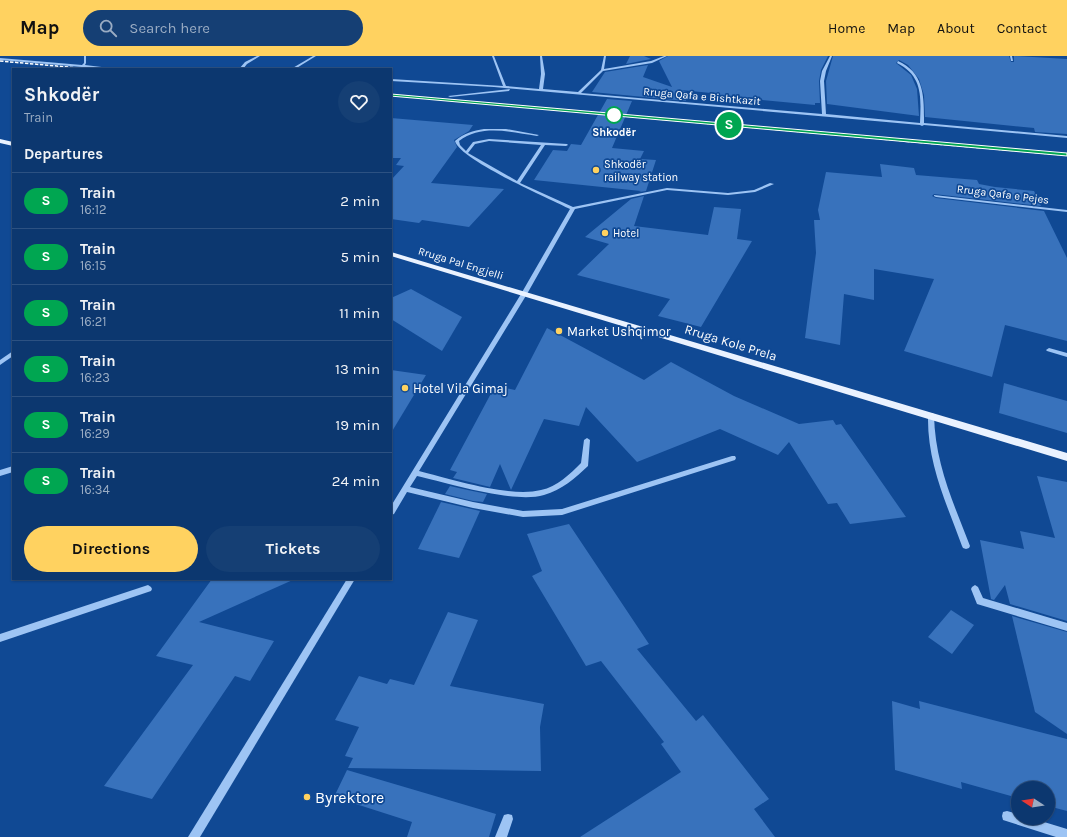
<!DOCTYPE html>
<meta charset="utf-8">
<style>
:root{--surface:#0c376f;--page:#153f74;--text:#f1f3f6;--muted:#9aacc3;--line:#2c5182;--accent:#ffd260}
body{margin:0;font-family:Karla,sans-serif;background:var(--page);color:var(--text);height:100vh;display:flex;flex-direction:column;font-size:15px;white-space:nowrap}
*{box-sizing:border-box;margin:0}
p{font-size:13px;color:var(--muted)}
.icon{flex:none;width:22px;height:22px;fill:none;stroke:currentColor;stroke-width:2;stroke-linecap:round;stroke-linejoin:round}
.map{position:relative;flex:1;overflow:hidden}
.side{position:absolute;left:12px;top:12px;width:380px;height:512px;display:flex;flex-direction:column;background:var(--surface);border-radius:0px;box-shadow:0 1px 3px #0004,0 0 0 1px var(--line)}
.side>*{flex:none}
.badge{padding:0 8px;border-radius:13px;font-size:14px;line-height:26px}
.needle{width:26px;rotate:282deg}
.tools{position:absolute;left:1011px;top:725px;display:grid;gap:8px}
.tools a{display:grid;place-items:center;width:44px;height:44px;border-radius:50%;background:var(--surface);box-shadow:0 1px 3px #0004,0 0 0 1px var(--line);font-size:20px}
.map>.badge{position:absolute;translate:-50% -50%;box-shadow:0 0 0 2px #fff}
h2{padding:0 12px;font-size:15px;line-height:36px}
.round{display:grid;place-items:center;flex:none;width:42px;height:42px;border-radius:21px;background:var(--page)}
.headline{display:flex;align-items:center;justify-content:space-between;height:68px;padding:0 12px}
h1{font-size:19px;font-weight:700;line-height:30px}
.cta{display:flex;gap:8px;margin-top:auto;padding:8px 12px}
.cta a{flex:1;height:46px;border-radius:24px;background:var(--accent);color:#111;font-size:16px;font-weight:700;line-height:46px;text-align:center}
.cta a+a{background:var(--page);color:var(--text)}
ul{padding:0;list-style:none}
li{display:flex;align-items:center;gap:12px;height:56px;padding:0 12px;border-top:1px solid var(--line)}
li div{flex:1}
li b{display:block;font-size:15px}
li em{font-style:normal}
li .badge{min-width:44px;font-weight:700;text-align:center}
header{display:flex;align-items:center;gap:24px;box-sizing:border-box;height:56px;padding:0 20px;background:var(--accent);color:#111}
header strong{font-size:19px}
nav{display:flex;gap:22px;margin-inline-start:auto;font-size:14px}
.search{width:280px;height:36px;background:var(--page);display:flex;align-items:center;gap:10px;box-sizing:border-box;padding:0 14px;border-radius:22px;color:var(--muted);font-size:15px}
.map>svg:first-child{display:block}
.building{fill:#3872bc}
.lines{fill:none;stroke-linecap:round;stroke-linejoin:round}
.minor{fill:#9dc4f4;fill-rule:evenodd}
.major{fill:#eaf2ff;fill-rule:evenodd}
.rail-far1{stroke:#fff;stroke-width:1.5;stroke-dasharray:3.5 1.5;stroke-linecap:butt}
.rail{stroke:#fff;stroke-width:2;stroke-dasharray:4.5 2;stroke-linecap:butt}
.line{fill:#00a651;stroke:#fff}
.stop-dot{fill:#fff;stroke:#00a651;stroke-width:2}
.poi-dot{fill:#ffd260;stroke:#104994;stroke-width:1.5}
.labels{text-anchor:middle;stroke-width:3.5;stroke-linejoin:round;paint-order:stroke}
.far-street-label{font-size:11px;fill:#fff;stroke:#104994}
.far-stop-label{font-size:11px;font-weight:bold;fill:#fff;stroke:#104994}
.far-poi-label{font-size:11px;fill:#fff;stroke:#104994;text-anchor:start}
.poi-label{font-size:13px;fill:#fff;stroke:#104994;text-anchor:start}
.street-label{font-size:13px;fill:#fff;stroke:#104994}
.near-poi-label{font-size:16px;fill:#fff;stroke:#104994;text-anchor:start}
</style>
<header>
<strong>Map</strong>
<div class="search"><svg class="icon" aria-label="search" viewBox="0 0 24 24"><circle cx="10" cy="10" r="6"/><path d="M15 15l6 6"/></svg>Search here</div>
<nav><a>Home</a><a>Map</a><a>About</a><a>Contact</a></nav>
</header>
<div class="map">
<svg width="1067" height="781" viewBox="0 0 1067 781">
<rect width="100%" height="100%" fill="#104994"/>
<g class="building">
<path d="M 630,0 L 644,0 L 651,3 L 626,8 Z"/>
<path d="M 668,0 L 828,0 L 821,14 L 819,25 L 820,47 L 815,47 L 815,49 L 711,39 L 711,37 L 681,34 L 687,36 L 686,45 L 592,36 L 605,16 L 648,9 L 643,21 L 672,31 L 659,5 Z"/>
<path d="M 833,0 L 1009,0 L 1011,6 L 1014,6 L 1014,0 L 1067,3 L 1067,78 L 1035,76 L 1034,72 L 925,61 L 924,39 L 919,23 L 908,9 L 899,4 L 896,7 L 911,19 L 917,33 L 919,60 L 827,48 L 826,25 Z"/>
<path d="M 607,43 L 632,45 L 612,92 L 644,95 L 640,103 L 656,104 L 646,135 L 639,136 L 641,135 L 534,124 L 553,94 L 567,95 L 571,88 L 581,89 Z"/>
<path d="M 391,62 L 473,69 L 469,75 L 454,84 L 457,91 L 431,127 L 504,133 L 469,171 L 422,164 L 419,167 L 391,163 L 391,124 L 404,110 L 396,109 L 401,102 L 391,102 Z"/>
<path d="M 880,108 L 914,112 L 916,119 L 977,124 L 979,128 L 995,131 L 1034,135 L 1041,150 L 934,138 L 932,140 L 936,142 L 1044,155 L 1067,202 L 1067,285 L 1005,269 L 992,321 L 904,295 L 934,223 L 874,213 L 874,244 L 844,238 L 840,289 L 805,282 L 816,197 L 814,164 L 820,164 L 818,154 L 826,116 L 882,121 Z"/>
<path d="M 644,140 L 634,170 L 708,179 L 714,151 L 741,153 L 737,183 L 752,185 L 701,271 L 658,260 L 670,243 L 577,219 L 609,188 L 585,181 L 631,143 Z"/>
<path d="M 411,233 L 462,261 L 442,295 L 391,263 L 391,242 Z"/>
<path d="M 547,272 L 644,324 L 671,306 L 734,340 L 799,368 L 833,364 L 836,369 L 841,368 L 906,461 L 850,468 L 837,447 L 828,448 L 789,386 L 778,399 L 720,373 L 637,406 L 586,351 L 579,370 L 544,363 L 511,434 L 500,408 L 490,431 L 453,422 L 457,416 L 450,414 L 495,330 L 515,334 Z"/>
<path d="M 391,314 L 426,319 L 391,377 Z"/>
<path d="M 1004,327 L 1067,345 L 1067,377 L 999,357 Z"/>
<path d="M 1037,420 L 1067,426 L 1067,565 L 1010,548 L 1005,529 L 994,544 L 991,543 L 980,484 L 1024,493 L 1020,475 L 1055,482 Z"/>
<path d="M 450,430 L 463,433 L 487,438 L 483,446 L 473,445 L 445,438 Z"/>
<path d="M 441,446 L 480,455 L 459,502 L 418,493 Z"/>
<path d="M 569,468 L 649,588 L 637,593 L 696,665 L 703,659 L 769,743 L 754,753 L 775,781 L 580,781 L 681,716 L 661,688 L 664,686 L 601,605 L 586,610 L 532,520 L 542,515 L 527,478 Z"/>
<path d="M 212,523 L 295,523 L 199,566 L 274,585 L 250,625 L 235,620 L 152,743 L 104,730 L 193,609 L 156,600 Z"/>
<path d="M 951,554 L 974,569 L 952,598 L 928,581 Z"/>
<path d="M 448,556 L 478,564 L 450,630 L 544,648 L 540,671 L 541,715 L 348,712 L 353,702 L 345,700 L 359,671 L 335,664 L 359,620 L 387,628 L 390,623 L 414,629 Z"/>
<path d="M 1012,560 L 1067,576 L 1067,678 L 1035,656 Z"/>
<path d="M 892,645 L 920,653 L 919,645 L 1067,683 L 1067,755 L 1048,750 L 1048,732 L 1018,732 L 1018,742 L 961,726 L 962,733 L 895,714 Z"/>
<path d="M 347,714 L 496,758 L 489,781 L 407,781 L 412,766 L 334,741 Z"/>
</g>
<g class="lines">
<g class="minor">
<path d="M 84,0 L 86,0 L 86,7 L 85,9 L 118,13 L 105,13 L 0,4 L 0,2 L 82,9 L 84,7 Z"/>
<path d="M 257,0 L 260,0 L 247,8 L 243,13 L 239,13 L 245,6 Z"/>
<path d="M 313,0 L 316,0 L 295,13 L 291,13 Z"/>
<path d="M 492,0 L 494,0 L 506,30 L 539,33 L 541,18 L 540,0 L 542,0 L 545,18 L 543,33 L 578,36 L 601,14 L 604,0 L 606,0 L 604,13 L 651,5 L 664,0 L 667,0 L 652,7 L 603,15 L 581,37 L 822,58 L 820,25 L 822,15 L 830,0 L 832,0 L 826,15 L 824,25 L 826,58 L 920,67 C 921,41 923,20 897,7 L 898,5 C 925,17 924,42 924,67 L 1067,80 L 1067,82 L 924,69 L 922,70 L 920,69 L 494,31 L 391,25 L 391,23 L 503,30 Z"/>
<path d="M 1010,0 L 1012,0 L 1013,5 L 1011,5 Z"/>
<path d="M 510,33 L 509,35 L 450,41 L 448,40 Z"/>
<path d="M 484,73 L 506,73 L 539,79 L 537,80 C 511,76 481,68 459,85 L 460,89 L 466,95 L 473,86 L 489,83 L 567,88 L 568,89 L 566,90 L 545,89 L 520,127 L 573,151 L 667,132 L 728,137 L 754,134 L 770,127 L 774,128 L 755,136 L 728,139 L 667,134 L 575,153 L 527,238 L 419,415 C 451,423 510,442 541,434 C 557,431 570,418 581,407 L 584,384 L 587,382 L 590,384 L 588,410 C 575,422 562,434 544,439 C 514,448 449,427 417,420 L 410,431 L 473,446 L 523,455 L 562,453 L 732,400 L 735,400 L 736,402 L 735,404 L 562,459 L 523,461 L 473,452 L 407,436 L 394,458 L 391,459 L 391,450 L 521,238 L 570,153 C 550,143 460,104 455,85 C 464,77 473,75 484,73 ZM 489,85 L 541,89 L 517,125 L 468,97 L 475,88 Z"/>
<path d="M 934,139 L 1067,154 L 1067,156 L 936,141 L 934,140 Z"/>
<path d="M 1049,292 L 1067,297 L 1067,301 L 1047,295 L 1046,294 Z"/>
<path d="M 13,295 L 13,300 L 0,309 L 0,304 Z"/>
<path d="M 929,357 L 933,357 L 934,359 C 935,407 953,446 970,490 L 969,492 L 966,493 L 963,492 L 962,490 C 946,446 927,407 928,359 Z"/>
<path d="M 13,410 L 13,416 L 0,420 L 0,414 Z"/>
<path d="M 347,523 L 355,523 L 200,781 L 188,781 Z"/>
<path d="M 148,529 L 151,531 L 152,533 L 151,535 L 0,586 L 0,578 Z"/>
<path d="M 975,529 L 978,531 L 983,542 L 1067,567 L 1067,575 L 977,548 L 971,533 L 972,531 Z"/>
<path d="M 1007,755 L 1018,758 L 1018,762 L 1031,762 L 1067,773 L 1067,781 L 1056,781 L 1003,764 L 1002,760 L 1003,756 Z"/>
<path d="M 508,758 L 512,759 L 513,763 L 507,781 L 495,781 L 504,759 Z"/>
</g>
<g class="major">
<path d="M 0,83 L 13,86 L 13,90 L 0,87 Z"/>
<path d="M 391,196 L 1067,397 L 1067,405 L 391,200 Z"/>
</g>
<g class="rail-far1">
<path d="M 0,5 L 90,13"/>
<path d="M 391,39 L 916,86"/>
</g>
<path class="rail" d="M 905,85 L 1067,99"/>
</g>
<path class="line" d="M 391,38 L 1067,97 L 1067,100 L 390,40 Z"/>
<circle class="stop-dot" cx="614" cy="59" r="8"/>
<g class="poi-dot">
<circle cx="596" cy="114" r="4"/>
<circle cx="605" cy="177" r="4"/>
<circle cx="559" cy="275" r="4"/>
<circle cx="405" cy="332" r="4"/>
<circle cx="307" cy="741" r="4"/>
</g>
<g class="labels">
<g class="far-street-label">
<text transform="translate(702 40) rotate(5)" y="4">Rruga Qafa e Bishtkazit</text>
<text transform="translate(1003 138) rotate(7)" y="4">Rruga Qafa e Pejes</text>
<text transform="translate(461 207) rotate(17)" y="4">Rruga Pal Engjelli</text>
</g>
<g class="far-stop-label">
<text x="614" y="80">Shkodër</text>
</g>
<g class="far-poi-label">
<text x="604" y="112">Shkodër<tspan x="604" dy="13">railway station</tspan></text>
<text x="613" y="181">Hotel</text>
</g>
<g class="poi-label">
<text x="567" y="280">Market Ushqimor</text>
<text x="413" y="337">Hotel Vila Gimaj</text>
</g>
<g class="street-label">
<text transform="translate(731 286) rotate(17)" y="5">Rruga Kole Prela</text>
</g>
<g class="near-poi-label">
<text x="315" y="747">Byrektore</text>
</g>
</g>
</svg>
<div class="tools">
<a><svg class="needle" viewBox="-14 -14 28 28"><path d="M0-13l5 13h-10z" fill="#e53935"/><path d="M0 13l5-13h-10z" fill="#9aacc3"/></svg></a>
</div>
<b class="badge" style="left:729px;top:69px;background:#00a651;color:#fff">S</b>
<section class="side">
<div class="headline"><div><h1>Shkodër</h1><p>Train</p></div><a class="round"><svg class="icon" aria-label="heart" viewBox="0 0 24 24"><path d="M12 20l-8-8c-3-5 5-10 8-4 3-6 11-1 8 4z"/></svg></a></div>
<h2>Departures</h2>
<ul>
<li><span class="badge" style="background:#00a651;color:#fff">S</span><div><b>Train</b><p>16:12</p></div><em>2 min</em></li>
<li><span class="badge" style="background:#00a651;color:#fff">S</span><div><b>Train</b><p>16:15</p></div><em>5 min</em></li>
<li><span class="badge" style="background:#00a651;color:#fff">S</span><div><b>Train</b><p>16:21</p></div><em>11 min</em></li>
<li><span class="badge" style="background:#00a651;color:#fff">S</span><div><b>Train</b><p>16:23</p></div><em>13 min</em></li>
<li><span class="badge" style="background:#00a651;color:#fff">S</span><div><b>Train</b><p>16:29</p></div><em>19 min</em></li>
<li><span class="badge" style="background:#00a651;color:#fff">S</span><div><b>Train</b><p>16:34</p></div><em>24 min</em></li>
</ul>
<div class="cta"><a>Directions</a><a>Tickets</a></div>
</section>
</div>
